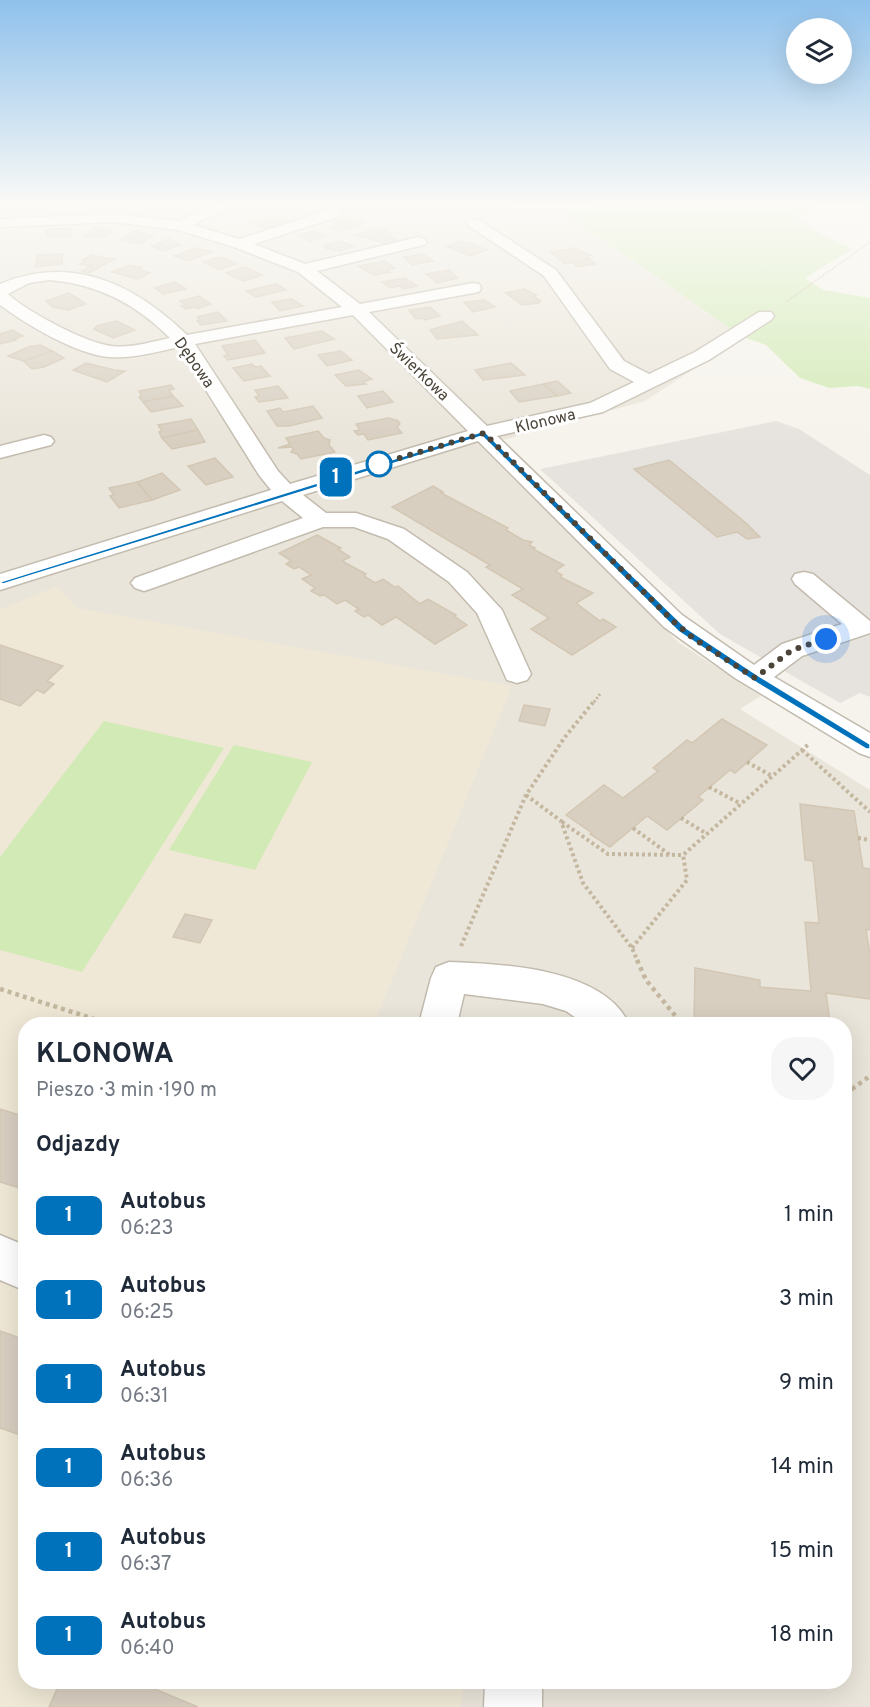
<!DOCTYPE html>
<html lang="pl">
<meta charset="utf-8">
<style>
:root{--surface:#fff;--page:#f6f6f7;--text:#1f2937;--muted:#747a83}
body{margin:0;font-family:Overpass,sans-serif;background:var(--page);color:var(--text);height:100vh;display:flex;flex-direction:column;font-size:22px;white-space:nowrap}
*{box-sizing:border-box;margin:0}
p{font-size:20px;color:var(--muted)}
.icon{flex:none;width:33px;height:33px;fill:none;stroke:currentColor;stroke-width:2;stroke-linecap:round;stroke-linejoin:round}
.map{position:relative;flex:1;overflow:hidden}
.panel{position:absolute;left:18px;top:1017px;width:834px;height:672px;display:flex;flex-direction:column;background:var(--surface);border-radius:24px;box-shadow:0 6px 24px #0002}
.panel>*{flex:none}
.badge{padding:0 12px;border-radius:9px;font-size:21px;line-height:39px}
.fabs{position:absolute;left:786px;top:18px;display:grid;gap:12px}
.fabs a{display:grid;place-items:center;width:66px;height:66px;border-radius:50%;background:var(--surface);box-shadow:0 6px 24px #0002;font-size:30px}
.you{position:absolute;width:30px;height:30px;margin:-15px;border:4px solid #fff;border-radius:50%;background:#1a73e8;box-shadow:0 0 0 9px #1a73e833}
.map>.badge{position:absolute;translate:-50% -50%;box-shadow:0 0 0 3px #fff}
h2{padding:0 18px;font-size:22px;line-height:54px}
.round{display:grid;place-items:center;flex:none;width:63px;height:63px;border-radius:24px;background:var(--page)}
.summary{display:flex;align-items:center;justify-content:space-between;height:102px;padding:0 18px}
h1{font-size:28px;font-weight:700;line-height:45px}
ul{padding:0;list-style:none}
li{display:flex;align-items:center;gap:18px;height:84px;padding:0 18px}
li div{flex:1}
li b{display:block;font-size:22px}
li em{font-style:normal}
li .badge{min-width:66px;font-weight:700;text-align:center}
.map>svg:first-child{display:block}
.residential{fill:#eae5da;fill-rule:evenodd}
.industrial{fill:#e6e2dd}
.education{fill:#efe8d6}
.green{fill:#d2eab5}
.building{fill:#d8cfc1;stroke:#d3c7b4;stroke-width:1.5}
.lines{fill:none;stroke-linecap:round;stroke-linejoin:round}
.minor-casing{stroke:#c2bbae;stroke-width:3}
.path-far3{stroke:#c4b79f;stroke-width:1.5;stroke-dasharray:1.5 1.5;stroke-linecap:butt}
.path-far2{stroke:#c4b79f;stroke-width:3;stroke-dasharray:2 2;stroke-linecap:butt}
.path-far1{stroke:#c4b79f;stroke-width:4;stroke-dasharray:3 3;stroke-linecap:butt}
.path{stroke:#c4b79f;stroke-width:4.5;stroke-dasharray:4 4;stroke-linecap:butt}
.minor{fill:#fff;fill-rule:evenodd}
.line{fill:#0072bc;stroke:#fff;stroke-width:1.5}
.walk{stroke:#4b4439;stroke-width:6;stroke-dasharray:0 10.8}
.stop-dot{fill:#fff;stroke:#0072bc;stroke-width:3}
.labels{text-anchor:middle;stroke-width:6;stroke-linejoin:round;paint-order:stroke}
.far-street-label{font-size:16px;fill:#4b4439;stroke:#fff}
</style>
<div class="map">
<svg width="870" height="1707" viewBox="0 0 870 1707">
<rect width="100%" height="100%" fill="#f6f3ec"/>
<path class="residential" d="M 0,205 L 488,205 L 560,210 L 743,337 L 645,401 L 481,446 L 678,642 L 761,696 L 740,709 L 870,790 L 870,1707 L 0,1707 ZM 26,1024 L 844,1024 L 844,1682 L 26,1682 Z"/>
<path class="industrial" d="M 776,421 L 799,429 L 870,475 L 870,697 L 860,693 L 840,703 L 720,634 L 540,469 Z"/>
<path class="education" d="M 57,586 L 77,608 L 512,686 L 374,1024 L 26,1024 L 26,1682 L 464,1682 L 461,1707 L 0,1707 L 0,610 Z"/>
<g class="green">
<path d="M 605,205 L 817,205 L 796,217 L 815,231 L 852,249 L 805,278 L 823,290 L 870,298 L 870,389 L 858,386 L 829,388 L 800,378 L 766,345 L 743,337 L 560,210 L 586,210 Z"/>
<path d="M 104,721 L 224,748 L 82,972 L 0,950 L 0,857 Z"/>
<path d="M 234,745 L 312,762 L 255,870 L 169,850 Z"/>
</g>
<g class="building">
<path d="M 308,208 L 319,211 L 308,215 L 296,212 Z"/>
<path d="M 272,216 L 290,222 L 265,228 L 251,224 Z"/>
<path d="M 348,218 L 363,223 L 341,231 L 330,227 L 337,225 L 333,223 Z"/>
<path d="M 72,228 L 70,236 L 47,237 L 48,234 L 45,234 L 45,231 L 53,229 Z"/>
<path d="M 93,228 L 113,229 L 105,237 L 85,236 Z"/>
<path d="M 375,229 L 388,231 L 387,233 L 392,235 L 387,236 L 397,240 L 387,244 L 355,235 Z"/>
<path d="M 136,231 L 153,236 L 140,244 L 120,240 Z"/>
<path d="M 314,231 L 326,236 L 310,241 L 297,235 Z"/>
<path d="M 169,239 L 181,245 L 164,251 L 152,246 Z"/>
<path d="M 339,241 L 354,246 L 339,251 L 325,248 L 327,247 L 324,246 Z"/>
<path d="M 461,241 L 472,244 L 487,250 L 470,256 L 446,246 Z"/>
<path d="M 195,248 L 212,252 L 189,261 L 174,256 Z"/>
<path d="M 574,248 L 591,255 L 587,256 L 591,259 L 565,264 L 551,252 Z"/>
<path d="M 63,254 L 62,264 L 35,267 L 37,255 Z"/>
<path d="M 423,254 L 433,261 L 412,265 L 404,257 Z"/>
<path d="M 92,255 L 105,258 L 115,259 L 89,273 L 82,271 L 92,266 L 80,264 L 85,261 L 82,260 Z"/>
<path d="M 216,258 L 224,258 L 237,264 L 219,270 L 203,262 Z"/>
<path d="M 589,259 L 595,264 L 578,267 L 572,262 Z"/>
<path d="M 385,261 L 395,268 L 387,270 L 390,272 L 374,275 L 358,266 Z"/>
<path d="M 130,265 L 142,268 L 139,270 L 150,273 L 137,279 L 112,272 Z"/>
<path d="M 244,267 L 262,275 L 244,281 L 226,273 Z"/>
<path d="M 449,270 L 458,278 L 437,283 L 426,274 Z"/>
<path d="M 405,278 L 417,286 L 404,289 L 399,286 L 390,288 L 382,282 Z"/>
<path d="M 174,282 L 186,289 L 163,294 L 155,288 Z"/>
<path d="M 276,284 L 286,290 L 256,297 L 246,291 Z"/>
<path d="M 524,289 L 536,295 L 533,296 L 541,301 L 537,302 L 540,303 L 522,305 L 506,293 Z"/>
<path d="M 69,293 L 86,304 L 68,310 L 53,307 L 46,301 Z"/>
<path d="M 199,296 L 211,304 L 197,309 L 195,307 L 186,309 L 181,306 L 185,305 L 180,301 Z"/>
<path d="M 292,299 L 303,306 L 280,311 L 272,302 Z"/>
<path d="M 485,300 L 495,307 L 473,312 L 464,302 Z"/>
<path d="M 430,307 L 440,316 L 425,320 L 423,318 L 416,319 L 409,310 Z"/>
<path d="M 218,312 L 227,321 L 201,325 L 197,321 L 200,320 L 197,317 Z"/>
<path d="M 116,321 L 135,330 L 113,338 L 94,329 L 97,326 Z"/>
<path d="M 462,321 L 478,335 L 437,339 L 430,330 Z"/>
<path d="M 12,330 L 23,336 L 14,339 L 16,340 L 0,344 L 0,334 Z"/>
<path d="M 322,331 L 334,339 L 294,349 L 285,338 Z"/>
<path d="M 255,340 L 265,353 L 228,360 L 224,356 L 228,355 L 222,346 Z"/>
<path d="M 40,345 L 52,351 L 24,361 L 8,356 L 28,347 Z"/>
<path d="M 52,351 L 64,358 L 44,367 L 32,369 L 24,361 Z"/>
<path d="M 341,351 L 352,360 L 327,366 L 318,355 Z"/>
<path d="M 86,363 L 114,370 L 125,371 L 107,382 L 73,370 Z"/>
<path d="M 511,363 L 525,375 L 483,380 L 475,370 Z"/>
<path d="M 252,364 L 255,367 L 261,366 L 270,376 L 244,381 L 233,368 Z"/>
<path d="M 359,370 L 372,379 L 363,382 L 366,384 L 346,386 L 335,375 Z"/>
<path d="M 557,381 L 571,393 L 558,396 L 544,384 Z"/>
<path d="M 543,384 L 557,396 L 519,402 L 510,391 Z"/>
<path d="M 171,385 L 174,389 L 169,390 L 173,396 L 143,402 L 139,397 L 142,396 L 139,391 Z"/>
<path d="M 278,386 L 288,398 L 259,402 L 255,397 L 259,396 L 255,390 Z"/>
<path d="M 383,391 L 393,402 L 367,408 L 358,396 Z"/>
<path d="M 173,396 L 183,406 L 151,412 L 143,402 Z"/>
<path d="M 313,406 L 322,418 L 289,426 L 277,426 L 267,411 L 280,408 L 283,412 Z"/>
<path d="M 389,418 L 398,421 L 400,424 L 397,427 L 402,433 L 368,440 L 364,434 L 358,435 L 354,431 L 360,430 L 356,424 Z"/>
<path d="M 191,419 L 198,430 L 162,438 L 159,432 L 162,431 L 158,425 Z"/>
<path d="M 198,430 L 205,442 L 172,449 L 162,438 Z"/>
<path d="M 318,431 L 324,438 L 330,440 L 329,445 L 335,452 L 301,459 L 297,454 L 291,452 L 293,450 L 292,447 L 278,448 L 290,444 L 286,438 Z"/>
<path d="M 215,458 L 233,477 L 206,485 L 188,466 Z"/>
<path d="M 669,460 L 746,523 L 760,537 L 747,539 L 737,532 L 717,537 L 634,469 Z"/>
<path d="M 162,473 L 180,490 L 152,500 L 137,482 Z"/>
<path d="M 137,482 L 152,500 L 119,508 L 110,496 L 114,495 L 109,488 Z"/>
<path d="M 433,486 L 443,492 L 441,493 L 508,528 L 506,530 L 523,540 L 532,542 L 529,545 L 535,548 L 533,549 L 564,565 L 555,571 L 562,575 L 560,577 L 593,593 L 576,603 L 600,621 L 603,619 L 616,627 L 572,655 L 531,629 L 549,618 L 512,595 L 523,589 L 486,567 L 490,565 L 392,507 Z"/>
<path d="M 317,535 L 341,548 L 338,549 L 350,557 L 342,561 L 366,574 L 364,576 L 375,583 L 383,579 L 395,587 L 398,586 L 420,604 L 428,599 L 456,615 L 454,616 L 467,625 L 435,644 L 396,617 L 382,625 L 368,615 L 364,617 L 355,611 L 359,609 L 345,600 L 337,604 L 324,595 L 320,596 L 311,591 L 315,588 L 302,579 L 311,575 L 299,567 L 294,569 L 286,564 L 291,561 L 279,553 Z"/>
<path d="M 0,645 L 63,666 L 47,681 L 54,684 L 44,693 L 37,690 L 20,706 L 0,699 Z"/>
<path d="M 524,705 L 550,709 L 545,726 L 519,721 Z"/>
<path d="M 722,719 L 767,745 L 735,773 L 730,770 L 698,797 L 703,800 L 667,830 L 647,816 L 610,847 L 590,834 L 592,833 L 566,815 L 604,785 L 623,798 L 658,771 L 653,768 L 687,740 L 692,743 Z"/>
<path d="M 800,804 L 854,811 L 863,868 L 870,869 L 870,930 L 866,929 L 870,955 L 870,999 L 826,993 L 830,1021 L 832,1024 L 694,1024 L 695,968 L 760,980 L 760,987 L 811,991 L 805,922 L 819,923 L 813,861 L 805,860 Z"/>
<path d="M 185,914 L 212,920 L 200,943 L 173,937 Z"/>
<path d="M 0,1109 L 26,1117 L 26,1190 L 0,1182 Z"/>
<path d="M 0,1331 L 26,1340 L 26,1437 L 0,1428 Z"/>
<path d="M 60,1682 L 138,1682 L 198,1707 L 49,1707 Z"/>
</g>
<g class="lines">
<defs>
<g id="minor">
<path d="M 214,205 L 232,205 L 193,225 L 239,239 L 330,210 L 340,210 L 342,213 L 340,216 L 254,244 L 305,264 L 419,237 L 424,239 L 427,242 L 424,245 L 317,271 L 360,304 L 473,283 L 479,284 L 481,288 L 479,292 L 369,312 L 487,426 L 590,403 L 634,382 L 610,369 L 544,276 L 469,226 L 467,223 L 469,220 L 479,220 L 556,270 L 624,361 L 649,374 L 695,352 L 759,312 L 771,312 L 774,316 L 771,320 L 709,360 L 603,412 L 497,436 L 682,615 L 754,665 L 782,644 L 842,624 L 795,584 L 792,579 L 795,574 L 804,572 L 813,574 L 870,621 L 870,633 L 802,656 L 774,677 L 870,733 L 870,757 L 859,753 L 735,678 L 664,627 L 478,441 L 303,495 L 326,513 L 356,513 L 404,529 L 467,572 L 502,610 L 531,674 L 527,680 L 517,683 L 507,680 L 477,613 L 449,582 L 388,539 L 354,527 L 323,527 L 153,588 L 144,591 L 135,588 L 131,583 L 135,578 L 303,518 L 282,501 L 0,590 L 0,574 L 271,490 L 259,475 L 179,347 C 156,352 132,359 109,357 C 76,354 27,325 0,305 L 0,284 C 73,254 134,284 187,335 L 342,307 L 298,272 L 234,247 L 178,230 L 113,222 L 0,227 L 0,219 L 113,214 L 178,221 ZM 50,280 C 98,284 136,304 170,338 C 150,342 126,350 106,345 C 81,340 26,311 8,294 L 29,283 ZM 353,315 L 468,431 L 290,484 L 278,471 L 195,344 Z"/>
<path d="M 44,435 L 51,437 L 54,441 L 51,445 L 0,458 L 0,446 Z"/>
<path d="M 449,962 C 502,964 603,968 629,1024 L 585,1024 L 566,1011 L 543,1004 L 464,994 L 457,1024 L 419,1024 L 431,978 L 436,967 Z"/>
<path d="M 0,1235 L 26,1246 L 26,1291 L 0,1280 Z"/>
<path d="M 485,1682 L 542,1682 L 542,1707 L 484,1707 Z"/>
</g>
</defs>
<use href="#minor" class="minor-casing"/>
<path class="path-far3" d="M 786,302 L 870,242"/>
<path class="path-far2" d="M 594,702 L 600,694"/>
<g class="path-far1">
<path d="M 802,750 L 870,812"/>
<path d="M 747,762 L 772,776"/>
<path d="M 709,787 L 741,804"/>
<path d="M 526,795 L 561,821 L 583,883 L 632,948 L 638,962"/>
<path d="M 681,818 L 707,834"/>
<path d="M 562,822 L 608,854 L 683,855"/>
<path d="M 633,828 L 670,855"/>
<path d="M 858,838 L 870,840"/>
<path d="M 461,946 L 526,795 L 565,737 L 595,700"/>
<path d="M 632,948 L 687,880 L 683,855 L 809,744"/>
</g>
<g class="path">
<path d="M 637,960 L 646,980 L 682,1024"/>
<path d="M 0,989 L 110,1024"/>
<path d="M 844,1088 L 852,1089 L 870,1076"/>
</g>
<use href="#minor" class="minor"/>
</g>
<linearGradient id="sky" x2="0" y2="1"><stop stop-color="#8fc1ec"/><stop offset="0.46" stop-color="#fbfaf6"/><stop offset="1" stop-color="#fbfaf6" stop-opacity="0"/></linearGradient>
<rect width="870" height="444" fill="url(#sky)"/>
<path class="line" d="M 484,431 L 686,628 L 759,676 L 870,744 L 870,749 L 866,749 L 752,680 L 679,632 L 482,436 L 3,584 L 0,582 Z"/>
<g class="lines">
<path class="walk" d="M 379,464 L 484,433 L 673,621 L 693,638 L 755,678 L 792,650 L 826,639"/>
</g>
<circle class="stop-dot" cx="379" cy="464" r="12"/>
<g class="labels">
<g class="far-street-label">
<text transform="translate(195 362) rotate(55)" y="6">Dębowa</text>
<text transform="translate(420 371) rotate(44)" y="6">Świerkowa</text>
<text transform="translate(545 420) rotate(-13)" y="6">Klonowa</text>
</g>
</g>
</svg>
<div class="fabs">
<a><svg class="icon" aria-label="layers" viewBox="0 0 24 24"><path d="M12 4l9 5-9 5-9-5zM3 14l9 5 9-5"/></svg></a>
</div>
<div class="you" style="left:826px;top:639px"></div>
<b class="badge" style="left:336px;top:477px;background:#0072bc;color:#fff">1</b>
<section class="panel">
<div class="summary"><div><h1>KLONOWA</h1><p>Pieszo · 3 min · 190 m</p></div><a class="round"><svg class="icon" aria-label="heart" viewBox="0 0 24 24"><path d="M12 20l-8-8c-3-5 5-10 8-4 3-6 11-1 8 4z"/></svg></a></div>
<h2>Odjazdy</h2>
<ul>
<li><span class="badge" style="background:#0072bc;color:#fff">1</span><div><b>Autobus</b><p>06:23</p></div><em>1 min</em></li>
<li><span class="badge" style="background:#0072bc;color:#fff">1</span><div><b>Autobus</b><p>06:25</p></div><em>3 min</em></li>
<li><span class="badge" style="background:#0072bc;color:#fff">1</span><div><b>Autobus</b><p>06:31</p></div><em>9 min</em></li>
<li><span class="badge" style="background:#0072bc;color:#fff">1</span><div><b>Autobus</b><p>06:36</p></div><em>14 min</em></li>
<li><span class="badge" style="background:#0072bc;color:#fff">1</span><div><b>Autobus</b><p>06:37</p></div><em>15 min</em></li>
<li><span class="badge" style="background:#0072bc;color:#fff">1</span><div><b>Autobus</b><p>06:40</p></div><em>18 min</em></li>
</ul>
</section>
</div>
